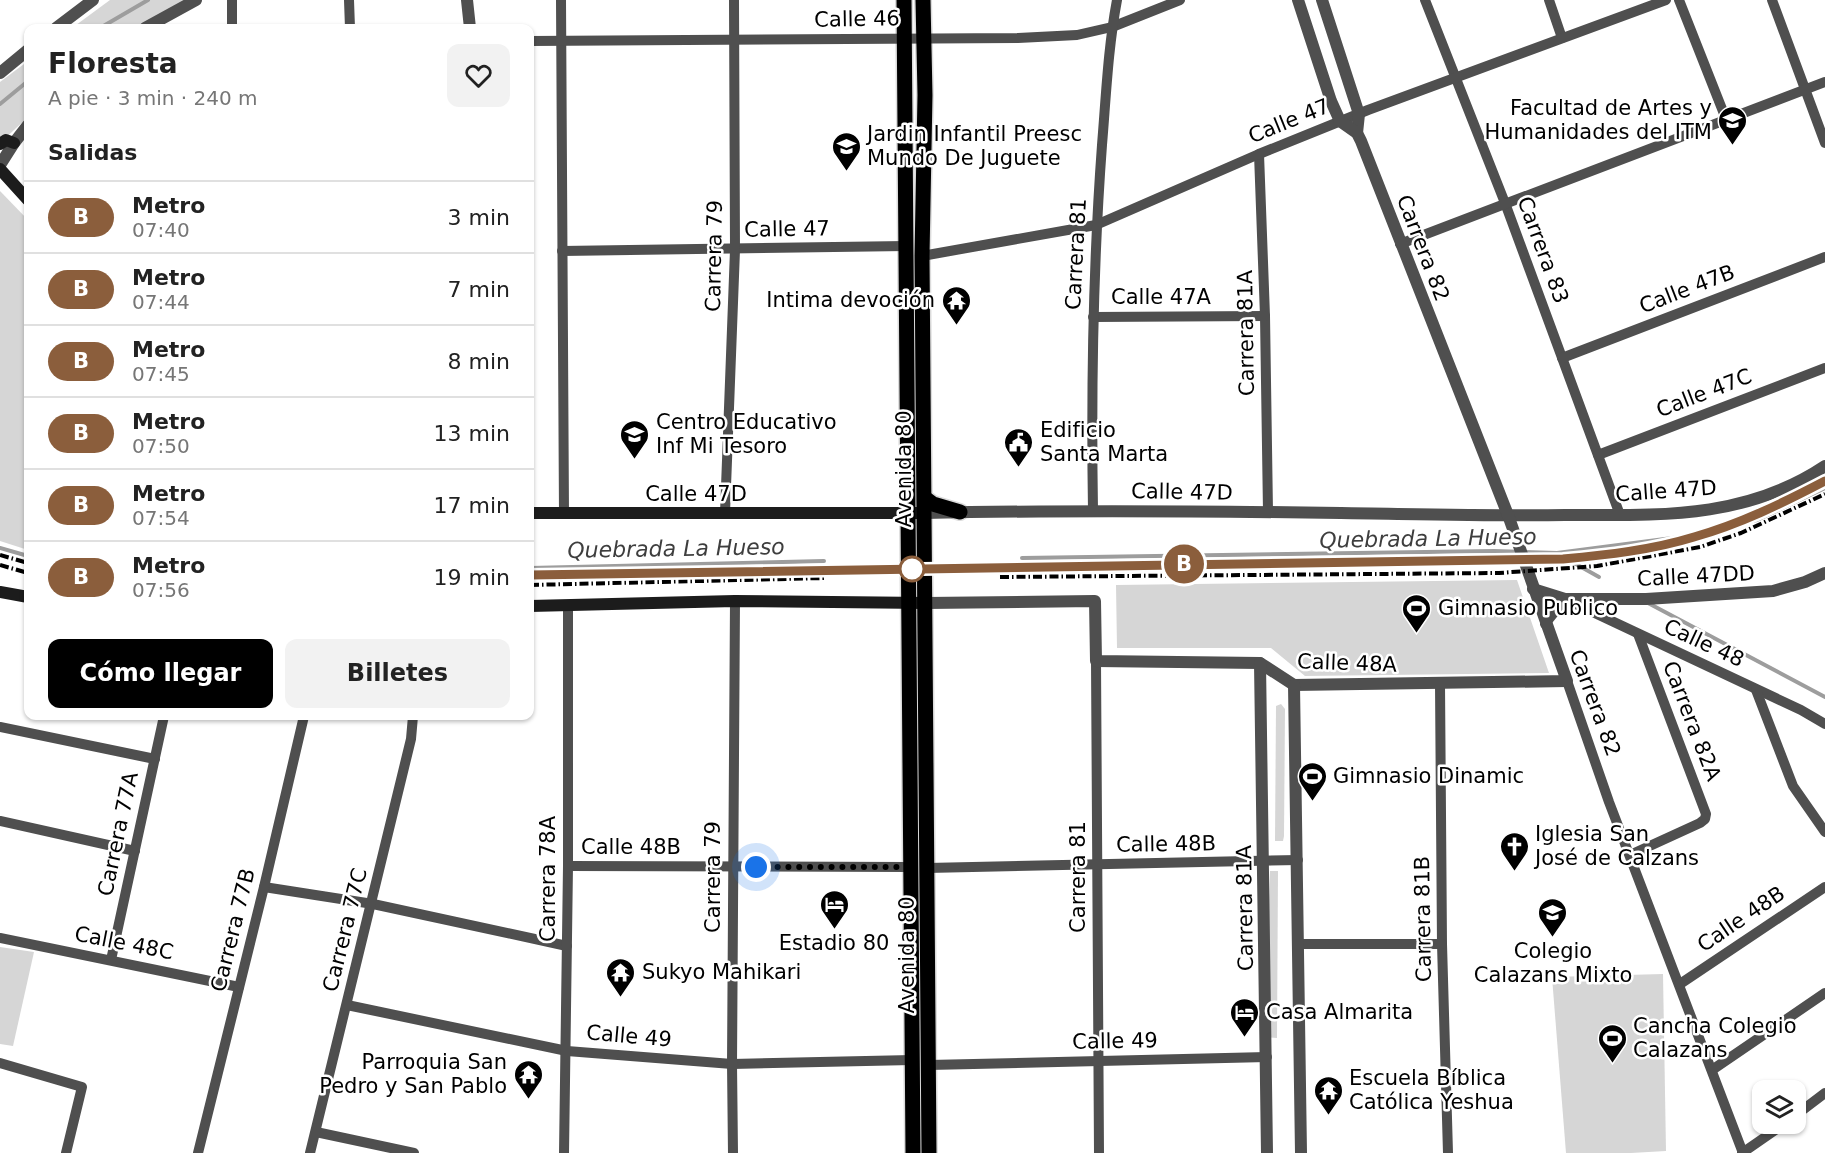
<!DOCTYPE html>
<html lang="es">
<meta charset="utf-8">
<style>
:root{--surface:#fff;--page:#f2f2f2;--text:#222;--muted:#767676;--line:#e0e0e0;--accent:#000}
body{margin:0;font-family:"DejaVu Sans",sans-serif;background:var(--page);color:var(--text);height:100vh;display:flex;flex-direction:column;font-size:22px;white-space:nowrap}
*{box-sizing:border-box;margin:0}
p{font-size:20px;color:var(--muted)}
.icon{flex:none;width:33px;height:33px;fill:none;stroke:currentColor;stroke-width:2;stroke-linecap:round;stroke-linejoin:round}
.map{position:relative;flex:1;overflow:hidden}
.drawer{position:absolute;left:24px;top:24px;width:510px;height:696px;display:flex;flex-direction:column;background:var(--surface);border-radius:12px;box-shadow:0 2px 4px #0004}
.drawer>*{flex:none}
.badge{padding:0 12px;border-radius:20px;font-size:21px;line-height:39px}
.buttons{position:absolute;left:1752px;top:1080px;display:grid;gap:12px}
.buttons a{display:grid;place-items:center;width:54px;height:54px;border-radius:12px;background:var(--surface);box-shadow:0 2px 4px #0004;font-size:30px}
.you{position:absolute;width:30px;height:30px;margin:-15px;border:4px solid #fff;border-radius:50%;background:#1a73e8;box-shadow:0 0 0 9px #1a73e833}
.map>.badge{position:absolute;translate:-50% -50%;box-shadow:0 0 0 3px #fff}
h2{padding:0 24px;font-size:22px;line-height:54px}
.round{display:grid;place-items:center;flex:none;width:63px;height:63px;border-radius:12px;background:var(--page)}
.summary{display:flex;align-items:center;justify-content:space-between;height:102px;padding:0 24px}
h1{font-size:28px;font-weight:700;line-height:45px}
.cta{display:flex;gap:12px;margin-top:auto;padding:12px 24px}
.cta a{flex:1;height:69px;border-radius:12px;background:var(--accent);color:#fff;font-size:24px;font-weight:700;line-height:69px;text-align:center}
.cta a+a{background:var(--page);color:var(--text)}
ul{padding:0;list-style:none}
li{display:flex;align-items:center;gap:18px;height:72px;padding:0 24px;border-top:2px solid var(--line)}
li div{flex:1}
li b{display:block;font-size:22px}
li em{font-style:normal}
li .badge{min-width:66px;font-weight:700;text-align:center}
.map>svg:first-child{display:block}
.green{fill:#d6d6d6}
.lines{fill:none;stroke-linecap:round;stroke-linejoin:round}
.stream{stroke:#9d9d9d;stroke-width:4}
.primary-casing{stroke:#dbdbdb;stroke-width:18}
.minor{stroke:#4f4f4f;stroke-width:10}
.tertiary{stroke:#4f4f4f;stroke-width:12}
.secondary{stroke:#1c1c1c;stroke-width:12}
.primary{stroke:#000;stroke-width:15}
.rail{stroke:#000;stroke-width:4;stroke-dasharray:9 3 1.5 3;stroke-linecap:butt}
.line-casing{stroke:#fff;stroke-width:14}
.line{stroke:#8b5e3c;stroke-width:9}
.walk{stroke:#000;stroke-width:6;stroke-dasharray:0 10.8}
.stop-dot{fill:#fff;stroke:#8b5e3c;stroke-width:3}
.labels{text-anchor:middle;stroke-width:5;stroke-linejoin:round;paint-order:stroke}
.street-label{font-size:21px;fill:#000;stroke:#fff}
.poi-label{font-size:21px;fill:#000;stroke:#fff;text-anchor:start}
.water-label{font-size:22px;font-style:italic;fill:#3e3e3e;stroke:#fff}
</style>
<div class="map">
<svg width="1825" height="1153" viewBox="0 0 1825 1153">
<rect width="100%" height="100%" fill="#fff"/>
<g class="green">
<path d="M 110,0 L 186,0 L 135,28 L 72,28 Z"/>
<path d="M 28,61 L 28,117 L 0,143 L 0,82 Z"/>
<path d="M 0,191 L 28,220 L 28,550 L 0,541 Z"/>
<path d="M 1517,580 L 1549,673 L 1305,676 L 1271,648 L 1117,648 L 1116,585 Z"/>
<path d="M 1281,704 L 1285,709 L 1284,836 L 1283,841 L 1275,841 L 1276,706 Z"/>
<path d="M 1270,871 L 1278,871 L 1277,1038 L 1264,1037 Z"/>
<path d="M 0,947 L 34,952 L 13,1046 L 0,1044 Z"/>
<path d="M 1663,974 L 1666,1151 L 1631,1153 L 1566,1153 L 1552,977 Z"/>
</g>
<g class="lines">
<g class="stream">
<path d="M 100,28 L 148,0"/>
<path d="M 0,104 L 28,81"/>
<path d="M 0,548 L 28,556"/>
<path d="M 1558,554 L 1599,577"/>
<path d="M 1022,558 L 1494,551 L 1557,553 L 1680,537 L 1757,520 L 1825,488"/>
<path d="M 530,568 L 824,561"/>
<path d="M 1648,603 L 1825,697"/>
</g>
<defs>
<g id="primary">
<path d="M 904,0 L 913,1153"/>
<path d="M 923,0 L 925,95 L 922,256 L 929,1153"/>
<path d="M 925,498 L 933,504 L 960,512"/>
</g>
</defs>
<use href="#primary" class="primary-casing"/>
<g class="minor">
<path d="M 232,0 L 232,28"/>
<path d="M 349,0 L 350,28"/>
<path d="M 561,0 L 564,514"/>
<path d="M 1425,0 L 1505,203 L 1620,515"/>
<path d="M 1549,0 L 1562,38"/>
<path d="M 1679,0 L 1726,119"/>
<path d="M 1772,0 L 1825,143"/>
<path d="M 530,41 L 1018,38 L 1077,35 L 1112,27 L 1180,0"/>
<path d="M 1259,154 L 1265,316 L 1268,512"/>
<path d="M 1400,244 L 1825,82"/>
<path d="M 562,251 L 906,246"/>
<path d="M 922,256 L 1096,225 L 1259,154 L 1368,110 L 1666,0"/>
<path d="M 1093,317 L 1265,316"/>
<path d="M 1562,358 L 1825,257"/>
<path d="M 1598,455 L 1825,368"/>
<path d="M 1093,510 C 1091,388 1093,267 1102,145 C 1106,97 1108,48 1117,0"/>
<path d="M 725,513 L 735,250 L 734,0"/>
<path d="M 1545,624 L 1565,599 L 1801,710 L 1825,724"/>
<path d="M 1096,661 L 1099,1153"/>
<path d="M 1567,681 L 1609,802 L 1743,1153"/>
<path d="M 1440,684 L 1442,944 L 1448,1153"/>
<path d="M 1756,690 L 1793,786 L 1825,832"/>
<path d="M 0,727 L 155,759"/>
<path d="M 0,821 L 135,851"/>
<path d="M 1630,855 L 1700,823 L 1705,819 L 1706,814 L 1638,634"/>
<path d="M 568,866 L 910,867"/>
<path d="M 927,868 L 1298,860"/>
<path d="M 264,887 L 373,904 L 567,946"/>
<path d="M 0,938 L 239,987"/>
<path d="M 1298,944 L 1442,944"/>
<path d="M 111,960 L 164,716"/>
<path d="M 1680,984 L 1825,887"/>
<path d="M 347,1005 L 567,1051 L 732,1064 L 912,1060"/>
<path d="M 0,1063 L 82,1087 L 66,1153"/>
<path d="M 929,1065 L 1267,1057"/>
<path d="M 1712,1070 L 1825,993"/>
<path d="M 1796,1115 L 1825,1093"/>
<path d="M 316,1132 L 414,1153"/>
<path d="M 198,1153 L 264,887 L 304,716"/>
<path d="M 310,1153 L 411,739 L 413,716"/>
<path d="M 564,1153 L 568,866 L 568,605"/>
<path d="M 733,1153 L 732,1064 L 735,601"/>
<path d="M 1742,1153 L 1784,1124"/>
</g>
<g class="tertiary">
<path d="M 467,0 L 470,28"/>
<path d="M 1322,0 L 1359,114 L 1357,133"/>
<path d="M 56,28 L 93,0"/>
<path d="M 145,28 L 196,0"/>
<path d="M 0,73 L 28,50"/>
<path d="M 0,165 L 14,143 L 28,125"/>
<path d="M 925,513 C 1064,510 1202,511 1341,513 C 1416,514 1490,516 1565,515 C 1658,515 1744,520 1825,466"/>
<path d="M 1533,589 L 1565,599 L 1646,599 L 1773,591 L 1805,582 L 1825,573"/>
<path d="M 926,603 L 1095,601 L 1096,661 L 1260,663 L 1294,685 L 1567,681 L 1508,515 L 1361,141 L 1357,133 L 1340,121 L 1331,101 L 1298,0"/>
<path d="M 1260,663 L 1267,1153"/>
<path d="M 1294,685 L 1301,1153"/>
</g>
<g class="secondary">
<path d="M 0,144 L 6,140 L 14,143"/>
<path d="M 0,169 L 28,200"/>
<path d="M 530,513 L 925,513"/>
<path d="M 0,592 L 28,597"/>
<path d="M 530,606 L 735,601 L 926,603"/>
</g>
<use href="#primary" class="primary"/>
<g class="rail">
<path d="M 0,555 L 28,563"/>
<path d="M 0,565 L 28,573"/>
<path d="M 530,575 L 1335,561 L 1546,560 L 1596,556 L 1693,537 L 1785,502 L 1825,481"/>
<path d="M 1000,577 L 1499,573 L 1597,566 L 1700,547 L 1741,533 L 1825,494"/>
<path d="M 530,585 L 826,578"/>
</g>
</g>
<g class="lines">
<defs>
<path id="line" d="M 530,575 L 1563,559 C 1606,555 1652,550 1694,537 C 1740,524 1783,503 1825,481"/>
</defs>
<use href="#line" class="line-casing"/>
<use href="#line" class="line"/>
<path class="walk" d="M 756,867 L 910,867 L 908,562 L 912,569"/>
</g>
<defs>
<symbol id="university-pin" viewBox="-11 -11 22 30"><path d="M0 17L-7.5 6A9.5 9.5 0 1 1 7.5 6Z" fill="#000" stroke="#fff"/><path d="M0-5L7-2L0 1L-7-2ZM-4 1L0 2.5L4 1V4Q0 6-4 4Z" fill="#fff"/></symbol>
<symbol id="school-pin" viewBox="-11 -11 22 30"><path d="M0 17L-7.5 6A9.5 9.5 0 1 1 7.5 6Z" fill="#000" stroke="#fff"/><path d="M0-5L7-2L0 1L-7-2ZM-4 1L0 2.5L4 1V4Q0 6-4 4Z" fill="#fff"/></symbol>
<symbol id="temple-pin" viewBox="-11 -11 22 30"><path d="M0 17L-7.5 6A9.5 9.5 0 1 1 7.5 6Z" fill="#000" stroke="#fff"/><path d="M0-6L5-2H3V0L6.5 2.5H4V6H1.5V3h-3V6H-4V2.5H-6.5L-3 0V-2H-5Z" fill="#fff"/></symbol>
<symbol id="civic-pin" viewBox="-11 -11 22 30"><path d="M0 17L-7.5 6A9.5 9.5 0 1 1 7.5 6Z" fill="#000" stroke="#fff"/><path d="M-.6-6.5H3V-4.5H.6V-3L4-1V1h2V6H-6V1h2V-1L-.6-3ZM-1.2 2.5V6h2.4V2.5Z" fill="#fff"/></symbol>
<symbol id="stadium-pin" viewBox="-11 -11 22 30"><path d="M0 17L-7.5 6A9.5 9.5 0 1 1 7.5 6Z" fill="#000" stroke="#fff"/><path d="M0-5a6.5 5 0 1 0 0 10a6.5 5 0 1 0 0-10ZM-3.5-1.8h7v3.6h-7Z" fill="#fff"/></symbol>
<symbol id="church-pin" viewBox="-11 -11 22 30"><path d="M0 17L-7.5 6A9.5 9.5 0 1 1 7.5 6Z" fill="#000" stroke="#fff"/><path d="M-1.2-6h2.4v3.5h3.3v2.4h-3.3V6h-2.4V-.1h-3.3v-2.4h3.3Z" fill="#fff"/></symbol>
<symbol id="hotel-pin" viewBox="-11 -11 22 30"><path d="M0 17L-7.5 6A9.5 9.5 0 1 1 7.5 6Z" fill="#000" stroke="#fff"/><path d="M-6-4.5h1.5V1H6V5H4.5V3h-9V5H-6ZM-4 0a1.8 1.8 0 1 1 3.6 0ZM.5 0V-2.5h3Q6-2.5 6 0Z" fill="#fff"/></symbol>
</defs>
<g fill-rule="evenodd">
<use href="#university-pin" x="1716" y="104" width="33" height="45"/>
<use href="#school-pin" x="830" y="130" width="33" height="45"/>
<use href="#temple-pin" x="940" y="284" width="33" height="45"/>
<use href="#school-pin" x="618" y="418" width="33" height="45"/>
<use href="#civic-pin" x="1002" y="426" width="33" height="45"/>
<use href="#stadium-pin" x="1400" y="592" width="33" height="45"/>
<use href="#stadium-pin" x="1296" y="760" width="33" height="45"/>
<use href="#church-pin" x="1498" y="830" width="33" height="45"/>
<use href="#hotel-pin" x="818" y="888" width="33" height="45"/>
<use href="#school-pin" x="1536" y="896" width="33" height="45"/>
<use href="#temple-pin" x="604" y="956" width="33" height="45"/>
<use href="#hotel-pin" x="1228" y="996" width="33" height="45"/>
<use href="#stadium-pin" x="1596" y="1022" width="33" height="45"/>
<use href="#temple-pin" x="512" y="1058" width="33" height="45"/>
<use href="#temple-pin" x="1312" y="1074" width="33" height="45"/>
</g>
<circle class="stop-dot" cx="912" cy="569" r="12"/>
<g class="labels">
<g class="street-label">
<text transform="translate(857 19) rotate(-1)" y="7">Calle 46</text>
<text transform="translate(1289 121) rotate(-22)" y="7">Calle 47</text>
<text transform="translate(787 229) rotate(-1)" y="7">Calle 47</text>
<text transform="translate(1423 248) rotate(69)" y="7">Carrera 82</text>
<text transform="translate(1543 250) rotate(70)" y="7">Carrera 83</text>
<text transform="translate(1076 254) rotate(-87)" y="7">Carrera 81</text>
<text transform="translate(714 256) rotate(-89)" y="7">Carrera 79</text>
<text transform="translate(1687 289) rotate(-21)" y="7">Calle 47B</text>
<text x="1161" y="304">Calle 47A</text>
<text transform="translate(1246 333) rotate(-91)" y="7">Carrera 81A</text>
<text transform="translate(1704 393) rotate(-21)" y="7">Calle 47C</text>
<text transform="translate(904 469) rotate(-90)" y="7">Avenida 80</text>
<text transform="translate(1666 491) rotate(-4)" y="7">Calle 47D</text>
<text transform="translate(1182 492) rotate(1)" y="7">Calle 47D</text>
<text x="696" y="501">Calle 47D</text>
<text transform="translate(1696 576) rotate(-3)" y="7">Calle 47DD</text>
<text transform="translate(1704 643) rotate(25)" y="7">Calle 48</text>
<text transform="translate(1347 663) rotate(2)" y="7">Calle 48A</text>
<text transform="translate(1595 703) rotate(70)" y="7">Carrera 82</text>
<text transform="translate(1692 721) rotate(69)" y="7">Carrera 82A</text>
<text transform="translate(118 834) rotate(-78)" y="7">Carrera 77A</text>
<text transform="translate(1166 844) rotate(-1)" y="7">Calle 48B</text>
<text x="631" y="854">Calle 48B</text>
<text transform="translate(713 877) rotate(-90)" y="7">Carrera 79</text>
<text transform="translate(1078 877) rotate(-90)" y="7">Carrera 81</text>
<text transform="translate(548 879) rotate(-90)" y="7">Carrera 78A</text>
<text transform="translate(1245 908) rotate(-91)" y="7">Carrera 81A</text>
<text transform="translate(1423 919) rotate(-91)" y="7">Carrera 81B</text>
<text transform="translate(1741 919) rotate(-34)" y="7">Calle 48B</text>
<text transform="translate(233 930) rotate(-76)" y="7">Carrera 77B</text>
<text transform="translate(345 930) rotate(-76)" y="7">Carrera 77C</text>
<text transform="translate(124 943) rotate(11)" y="7">Calle 48C</text>
<text transform="translate(907 955) rotate(-90)" y="7">Avenida 80</text>
<text transform="translate(629 1036) rotate(5)" y="7">Calle 49</text>
<text transform="translate(1115 1041) rotate(-1)" y="7">Calle 49</text>
</g>
<g class="poi-label">
<text x="1712" y="115" text-anchor="end">Facultad de Artes y<tspan x="1712" dy="24">Humanidades del ITM</tspan></text>
<text x="867" y="141">Jardin Infantil Preesc<tspan x="867" dy="24">Mundo De Juguete</tspan></text>
<text x="935" y="307" text-anchor="end">Intima devoción</text>
<text x="656" y="429">Centro Educativo<tspan x="656" dy="24">Inf Mi Tesoro</tspan></text>
<text x="1040" y="437">Edificio<tspan x="1040" dy="24">Santa Marta</tspan></text>
<text x="1438" y="615">Gimnasio Publico</text>
<text x="1333" y="783">Gimnasio Dinamic</text>
<text x="1535" y="841">Iglesia San<tspan x="1535" dy="24">José de Calzans</tspan></text>
<text x="834" y="950" text-anchor="middle">Estadio 80</text>
<text x="1553" y="958" text-anchor="middle">Colegio<tspan x="1553" dy="24">Calazans Mixto</tspan></text>
<text x="642" y="979">Sukyo Mahikari</text>
<text x="1266" y="1019">Casa Almarita</text>
<text x="1633" y="1033">Cancha Colegio<tspan x="1633" dy="24">Calazans</tspan></text>
<text x="507" y="1069" text-anchor="end">Parroquia San<tspan x="507" dy="24">Pedro y San Pablo</tspan></text>
<text x="1349" y="1085">Escuela Bíblica<tspan x="1349" dy="24">Católica Yeshua</tspan></text>
</g>
<g class="water-label">
<text transform="translate(1428 538) rotate(-1)" y="8">Quebrada La Hueso</text>
<text transform="translate(676 548) rotate(-1)" y="8">Quebrada La Hueso</text>
</g>
</g>
</svg>
<div class="buttons">
<a><svg class="icon" aria-label="layers" viewBox="0 0 24 24"><path d="M12 4l9 5-9 5-9-5zM3 14l9 5 9-5"/></svg></a>
</div>
<div class="you" style="left:756px;top:867px"></div>
<b class="badge" style="left:1184px;top:564px;background:#8b5e3c;color:#fff">B</b>
<section class="drawer">
<div class="summary"><div><h1>Floresta</h1><p>A pie · 3 min · 240 m</p></div><a class="round"><svg class="icon" aria-label="heart" viewBox="0 0 24 24"><path d="M12 20l-8-8c-3-5 5-10 8-4 3-6 11-1 8 4z"/></svg></a></div>
<h2>Salidas</h2>
<ul>
<li><span class="badge" style="background:#8b5e3c;color:#fff">B</span><div><b>Metro</b><p>07:40</p></div><em>3 min</em></li>
<li><span class="badge" style="background:#8b5e3c;color:#fff">B</span><div><b>Metro</b><p>07:44</p></div><em>7 min</em></li>
<li><span class="badge" style="background:#8b5e3c;color:#fff">B</span><div><b>Metro</b><p>07:45</p></div><em>8 min</em></li>
<li><span class="badge" style="background:#8b5e3c;color:#fff">B</span><div><b>Metro</b><p>07:50</p></div><em>13 min</em></li>
<li><span class="badge" style="background:#8b5e3c;color:#fff">B</span><div><b>Metro</b><p>07:54</p></div><em>17 min</em></li>
<li><span class="badge" style="background:#8b5e3c;color:#fff">B</span><div><b>Metro</b><p>07:56</p></div><em>19 min</em></li>
</ul>
<div class="cta"><a>Cómo llegar</a><a>Billetes</a></div>
</section>
</div>
